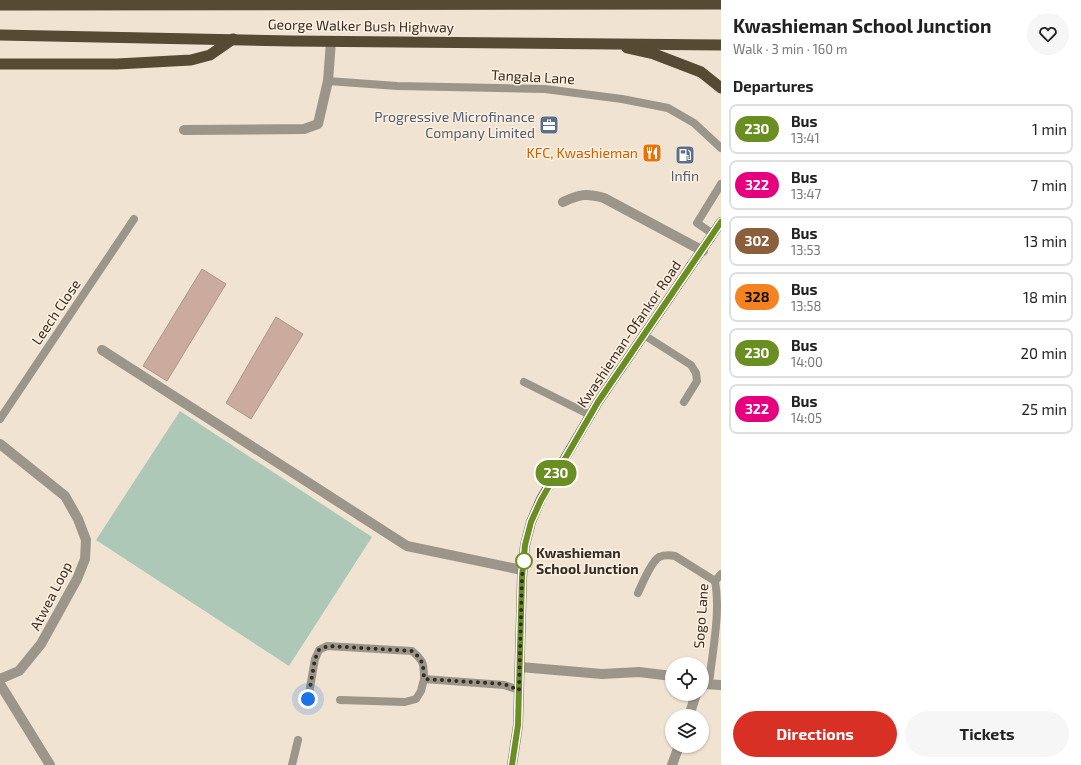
<!DOCTYPE html>
<meta charset="utf-8">
<style>
:root{--surface:#fff;--page:#f6f6f6;--text:#222;--muted:#767676;--line:#e0e0e0;--accent:#d93025}
body{margin:0;font-family:"Exo 2",sans-serif;background:var(--page);color:var(--text);height:100vh;display:flex;flex-direction:column;font-size:15px;white-space:nowrap}
*{box-sizing:border-box;margin:0}
p{font-size:13px;color:var(--muted)}
.icon{flex:none;width:22px;height:22px;fill:none;stroke:currentColor;stroke-width:2;stroke-linecap:round;stroke-linejoin:round}
.map{position:relative;flex:1;overflow:hidden}
.panel{display:flex;flex-direction:column;background:var(--surface);width:360px}
.panel>*{flex:none}
.badge{padding:0 8px;border-radius:13px;font-size:14px;line-height:26px}
.buttons{position:absolute;left:665px;top:657px;display:grid;gap:8px}
.buttons a{display:grid;place-items:center;width:44px;height:44px;border-radius:50%;background:var(--surface);box-shadow:0 1px 3px #0004;font-size:20px}
.you{position:absolute;width:20px;height:20px;margin:-10px;border:3px solid #fff;border-radius:50%;background:#1a73e8;box-shadow:0 0 0 6px #1a73e833}
.map>.badge{position:absolute;translate:-50% -50%;box-shadow:0 0 0 2px #fff}
h2{padding:0 12px;font-size:15px;line-height:36px}
.round{display:grid;place-items:center;flex:none;width:42px;height:42px;border-radius:21px;background:var(--page)}
.summary{display:flex;align-items:center;justify-content:space-between;height:68px;padding:0 12px}
h1{font-size:19px;font-weight:700;line-height:30px}
.primary-button{display:flex;gap:8px;margin-top:auto;padding:8px 12px}
.primary-button a{flex:1;height:46px;border-radius:24px;background:var(--accent);color:#fff;font-size:16px;font-weight:700;line-height:46px;text-align:center}
.primary-button a+a{background:var(--page);color:var(--text)}
ul{padding:0;list-style:none}
li{display:flex;align-items:center;gap:12px;height:50px;margin:0 8px 6px;padding:0 4px;border:2px solid var(--line);border-radius:8px}
li div{flex:1}
li b{display:block;font-size:15px}
li em{font-style:normal}
li .badge{min-width:44px;font-weight:700;text-align:center}
main{display:flex;flex:1;min-height:0}
.map>svg:first-child{display:block}
.green{fill:#aec8b8}
.building{fill:#caab9d;stroke:#ab978e}
.lines{fill:none;stroke-linecap:round;stroke-linejoin:round}
.service{stroke:#9c968a;stroke-width:8}
.minor{stroke:#9c968a;stroke-width:10}
.secondary{stroke:#79705f;stroke-width:10}
.trunk{stroke:#564a34;stroke-width:11}
.line-casing{stroke:#fff;stroke-width:9}
.line{stroke:#6b8e23;stroke-width:6}
.walk{stroke:#322d26;stroke-width:4;stroke-dasharray:0 7.2}
.stop-dot{fill:#fff;stroke:#6b8e23;stroke-width:2}
.labels{text-anchor:middle;stroke-width:3;stroke-linejoin:round;paint-order:stroke}
.street-label{font-size:14px;fill:#322d26;stroke:#fff0df}
.service-label{font-size:14px;fill:#4e5e75;stroke:#fff0df;text-anchor:end}
.food-label{font-size:14px;fill:#c56008;stroke:#fff0df;text-anchor:end}
.stop-label{font-size:14px;font-weight:bold;fill:#322d26;stroke:#fff0df;text-anchor:start}
</style>
<main>
<div class="map">
<svg width="721" height="765" viewBox="0 0 721 765">
<rect width="100%" height="100%" fill="#f1e3d2"/>
<path class="green" d="M 180,411 L 372,537 L 289,666 L 96,540 Z"/>
<g class="building">
<path d="M 202,269 L 226,284 L 167,381 L 143,366 Z"/>
<path d="M 276,317 L 303,334 L 251,419 L 226,403 Z"/>
</g>
<g class="lines">
<g class="service">
<path d="M 328,81 L 397,86 L 545,89 L 622,99 L 668,108 L 694,123 L 721,148"/>
<path d="M 713,234 L 697,223 L 721,184"/>
<path d="M 644,335 L 691,365 L 696,373 L 697,381 L 684,402"/>
<path d="M 524,382 L 590,415"/>
<path d="M 0,419 L 134,219"/>
<path d="M 715,581 L 721,574"/>
<path d="M 638,593 C 642,584 651,562 659,557 C 664,555 670,555 675,556 L 715,581"/>
<path d="M 709,685 C 712,652 721,613 715,581"/>
<path d="M 308,699 L 315,659 L 319,650 L 327,646 L 412,651 C 424,661 424,664 424,679"/>
<path d="M 340,700 L 405,702 L 416,699 L 421,691 L 424,679 L 504,685 L 519,690"/>
<path d="M 292,765 L 298,740"/>
</g>
<g class="minor">
<path d="M 184,130 L 304,129 L 318,124 L 328,81 L 331,41"/>
<path d="M 563,202 C 580,194 586,193 604,198 L 703,251"/>
<path d="M 102,350 L 407,546 L 522,570"/>
<path d="M 0,444 L 65,496 L 78,519 L 86,540 L 85,559 L 77,579 L 41,644 L 19,671 L 0,679"/>
<path d="M 520,667 L 602,674 L 639,672 L 672,676"/>
<path d="M 0,684 L 50,765"/>
<path d="M 702,684 L 721,685"/>
<path d="M 689,716 L 696,694"/>
<path d="M 672,765 L 679,746"/>
</g>
<path class="secondary" d="M 512,765 L 518,725 L 522,577 L 525,545 L 531,522 L 541,499 L 598,402 L 721,222"/>
<g class="trunk">
<path d="M 0,5 L 721,4"/>
<path d="M 0,35 L 291,41 L 721,45"/>
<path d="M 627,48 L 654,54 L 701,72 L 721,88"/>
<path d="M 0,64 L 117,64 L 191,60 L 210,55 L 233,39"/>
</g>
</g>
<g class="lines">
<defs>
<path id="line" d="M 512,765 L 518,725 L 522,577 L 525,545 L 531,522 L 541,500 L 598,402 L 721,222"/>
</defs>
<use href="#line" class="line-casing"/>
<use href="#line" class="line"/>
<path class="walk" d="M 308,699 L 315,659 L 319,650 L 328,646 L 412,651 C 424,661 423,664 424,679 L 504,684 L 519,690 L 522,577 L 524,558 L 524,561"/>
</g>
<defs>
<symbol id="office-square" viewBox="-11 -11 22 22"><rect x="-9" y="-9" width="18" height="18" rx="4" fill="#5c6f8a" stroke="#fff0df"/><path d="M-6-3h4V-5.5h4V-3h4V5H-6ZM-1-4.5V-3h2v-1.5ZM-6 0V1H6V0Z" fill="#fff"/></symbol>
<symbol id="restaurant-square" viewBox="-11 -11 22 22"><rect x="-9" y="-9" width="18" height="18" rx="4" fill="#e8710a" stroke="#fff0df"/><path d="M-5-6h1v4h1v-4h1v4h1v-4h1v5L-1.5 .5V6h-2V.5L-5-1ZM5-6V6H3V1.5H1.5Q1.5-4 5-6Z" fill="#fff"/></symbol>
<symbol id="fuel-square" viewBox="-11 -11 22 22"><rect x="-9" y="-9" width="18" height="18" rx="4" fill="#5c6f8a" stroke="#fff0df"/><path d="M-5.5-6h7V0h2V4h1.3V-2.5L3-4.5l.8-.8L6-3V5H2.5V1h-1V6h-7ZM-4.2-4.7v3.2H.2V-4.7Z" fill="#fff"/></symbol>
</defs>
<g fill-rule="evenodd">
<use href="#office-square" x="538" y="114" width="22" height="22"/>
<use href="#restaurant-square" x="641" y="142" width="22" height="22"/>
<use href="#fuel-square" x="674" y="144" width="22" height="22"/>
</g>
<circle class="stop-dot" cx="524" cy="561" r="8"/>
<g class="labels">
<g class="street-label">
<text transform="translate(361 26) rotate(1)" y="5">George Walker Bush Highway</text>
<text transform="translate(533 77) rotate(3)" y="5">Tangala Lane</text>
<text transform="translate(56 312) rotate(-56)" y="5">Leech Close</text>
<text transform="translate(629 334) rotate(-56)" y="5">Kwashieman-Ofankor Road</text>
<text transform="translate(51 596) rotate(-63)" y="5">Atwea Loop</text>
<text transform="translate(701 616) rotate(-86)" y="5">Sogo Lane</text>
</g>
<g class="service-label">
<text x="535" y="122">Progressive Microfinance<tspan x="535" dy="16">Company Limited</tspan></text>
<text x="685" y="181" text-anchor="middle">Infin</text>
</g>
<g class="food-label">
<text x="638" y="158">KFC, Kwashieman</text>
</g>
<g class="stop-label">
<text x="536" y="558">Kwashieman<tspan x="536" dy="16">School Junction</tspan></text>
</g>
</g>
</svg>
<div class="buttons">
<a><svg class="icon" aria-label="locate" viewBox="0 0 24 24"><circle cx="12" cy="12" r="6"/><path d="M12 2v4M12 18v4M2 12h4M18 12h4"/></svg></a>
<a><svg class="icon" aria-label="layers" viewBox="0 0 24 24"><path d="M12 4l9 5-9 5-9-5zM3 14l9 5 9-5"/></svg></a>
</div>
<div class="you" style="left:308px;top:699px"></div>
<b class="badge" style="left:556px;top:473px;background:#6b8e23;color:#fff">230</b>
</div>
<section class="panel">
<div class="summary"><div><h1>Kwashieman School Junction</h1><p>Walk · 3 min · 160 m</p></div><a class="round"><svg class="icon" aria-label="heart" viewBox="0 0 24 24"><path d="M12 20l-8-8c-3-5 5-10 8-4 3-6 11-1 8 4z"/></svg></a></div>
<h2>Departures</h2>
<ul>
<li><span class="badge" style="background:#6b8e23;color:#fff">230</span><div><b>Bus</b><p>13:41</p></div><em>1 min</em></li>
<li><span class="badge" style="background:#e6007e;color:#fff">322</span><div><b>Bus</b><p>13:47</p></div><em>7 min</em></li>
<li><span class="badge" style="background:#8b5e3c;color:#fff">302</span><div><b>Bus</b><p>13:53</p></div><em>13 min</em></li>
<li><span class="badge" style="background:#f58220;color:#111">328</span><div><b>Bus</b><p>13:58</p></div><em>18 min</em></li>
<li><span class="badge" style="background:#6b8e23;color:#fff">230</span><div><b>Bus</b><p>14:00</p></div><em>20 min</em></li>
<li><span class="badge" style="background:#e6007e;color:#fff">322</span><div><b>Bus</b><p>14:05</p></div><em>25 min</em></li>
</ul>
<div class="primary-button"><a>Directions</a><a>Tickets</a></div>
</section>
</main>
